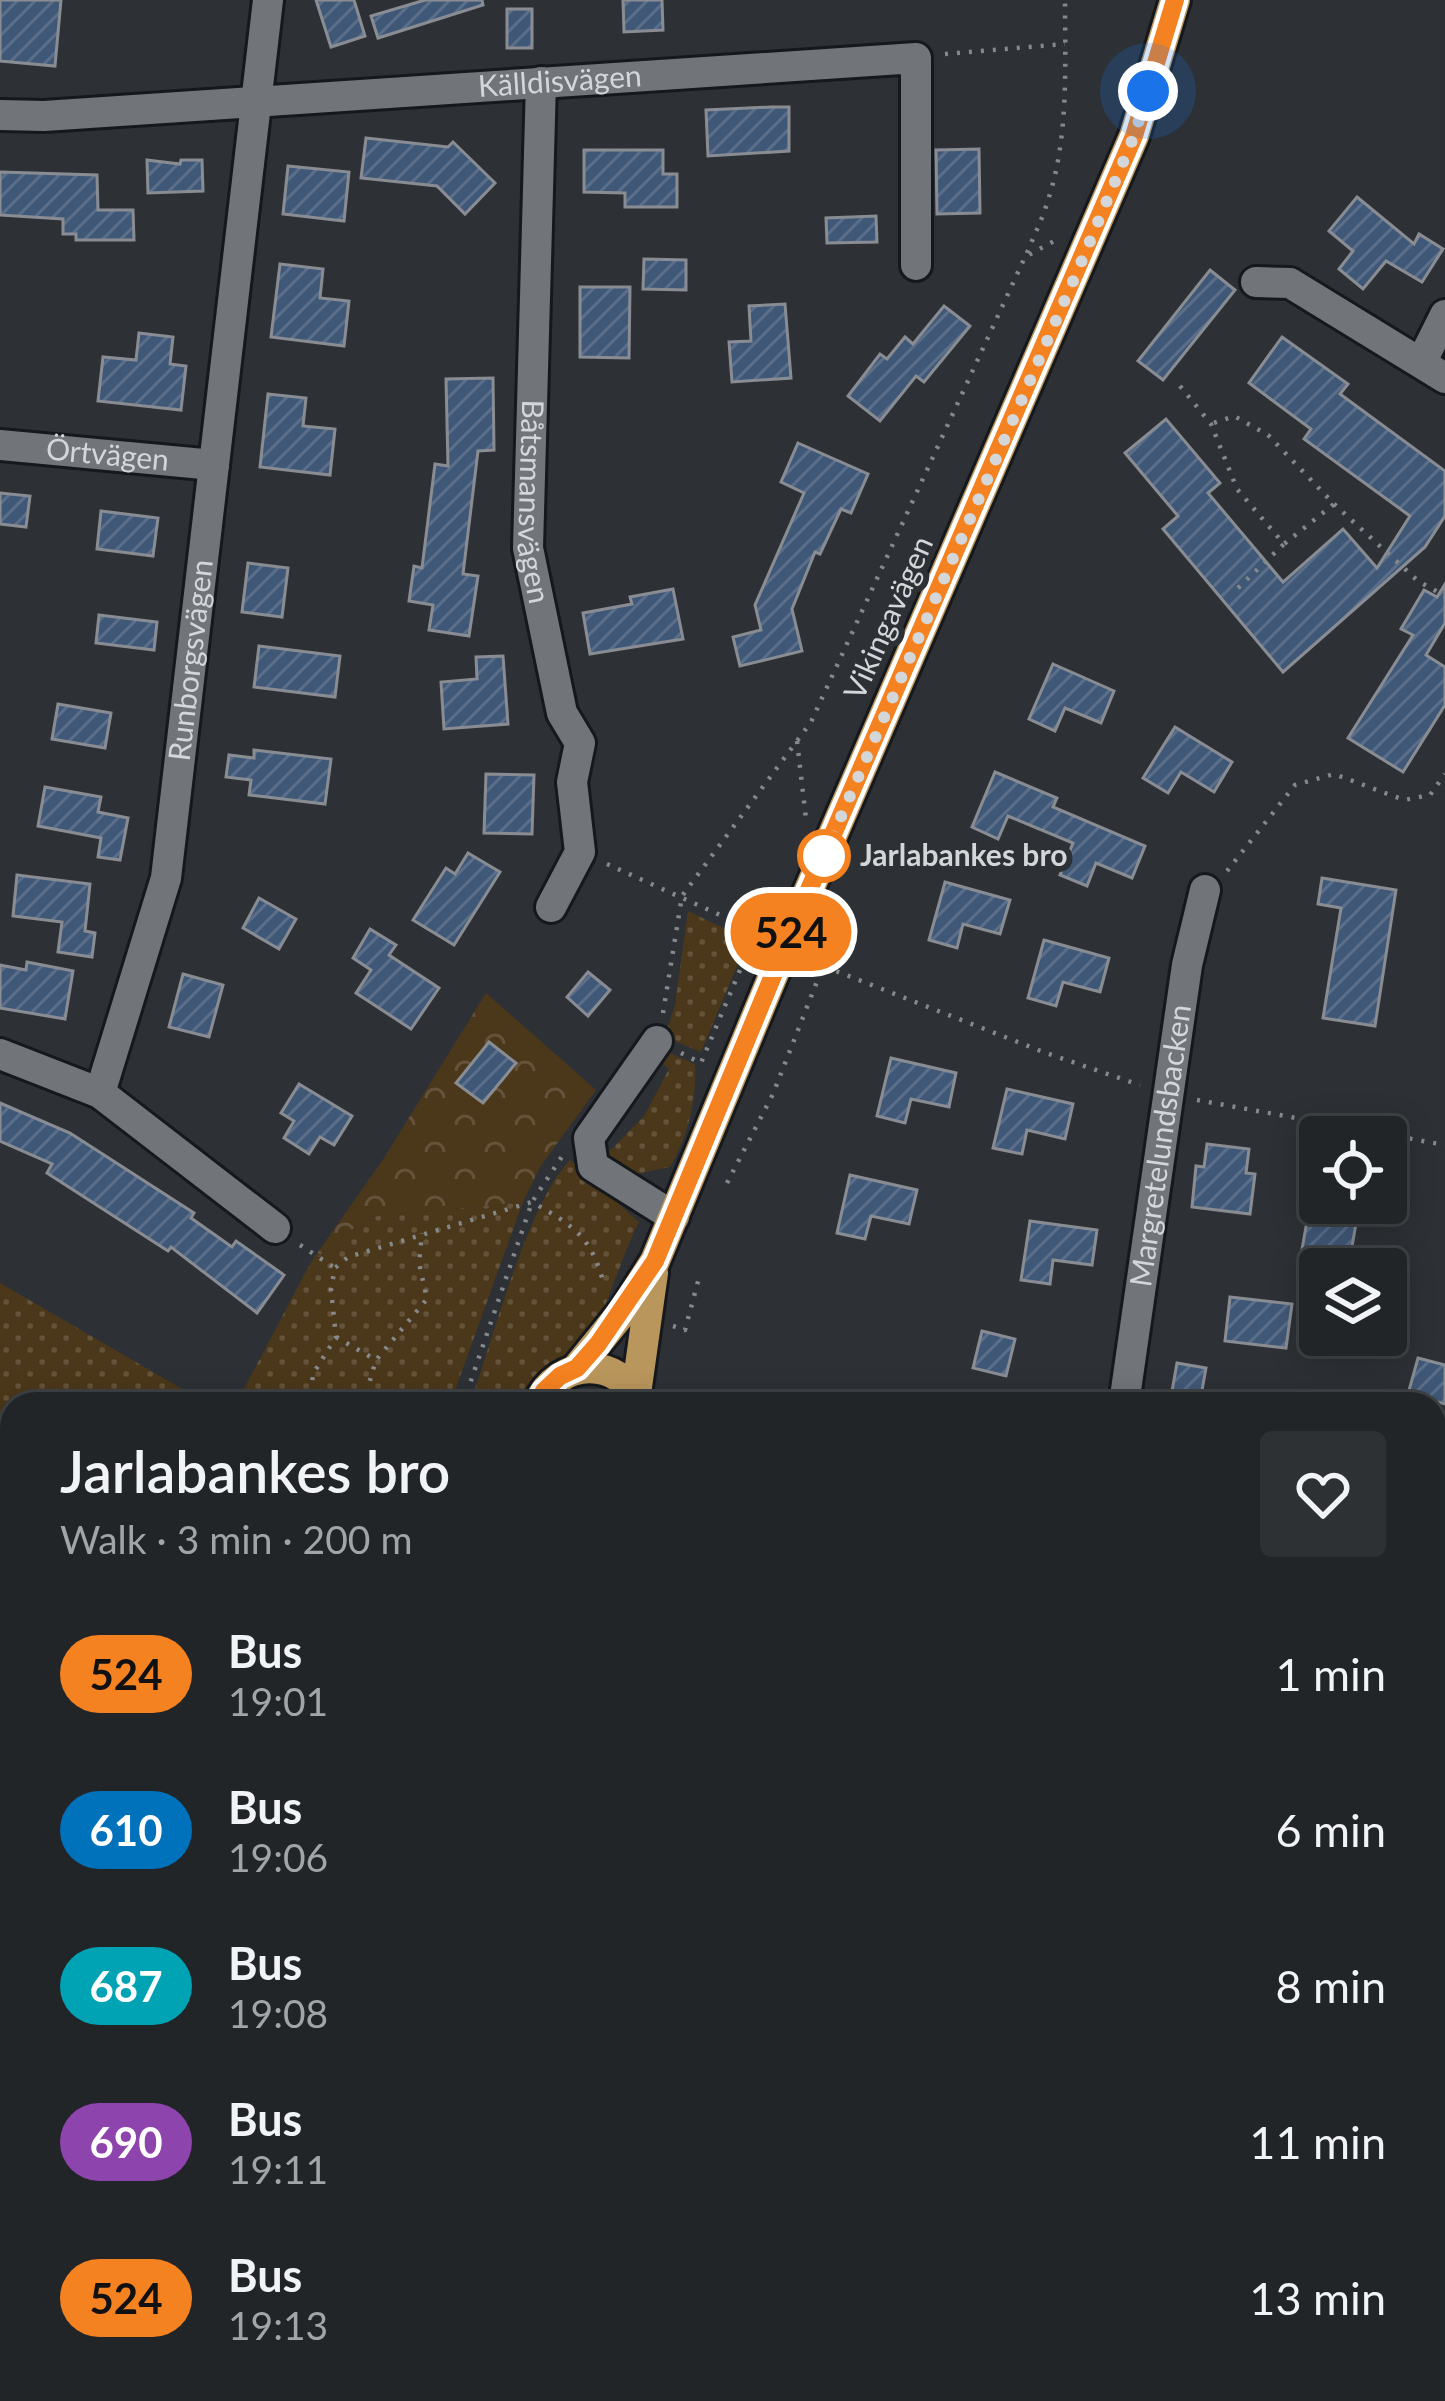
<!DOCTYPE html>
<meta charset="utf-8">
<style>
:root{--surface:#222528;--page:#2e3134;--text:#f1f3f6;--muted:#a2a5a8;--line:#3f4245}
body{margin:0;font-family:Lato,sans-serif;background:var(--page);color:var(--text);height:100vh;display:flex;flex-direction:column;font-size:45px;white-space:nowrap}
*{box-sizing:border-box;margin:0}
p{font-size:39px;color:var(--muted)}
.icon{flex:none;width:66px;height:66px;fill:none;stroke:currentColor;stroke-width:2;stroke-linecap:round;stroke-linejoin:round}
.map{position:relative;flex:1;overflow:hidden}
.drawer{position:absolute;left:0px;top:1392px;width:1446px;height:1011px;display:flex;flex-direction:column;background:var(--surface);border-radius:36px 36px 0 0;box-shadow:0 6px 30px #0003,0 0 0 3px var(--line)}
.drawer>*{flex:none}
.badge{padding:0 24px;border-radius:39px;font-size:42px;line-height:78px}
.fabs{position:absolute;left:1299px;top:1116px;display:grid;gap:24px}
.fabs a{display:grid;place-items:center;width:108px;height:108px;border-radius:12px;background:var(--surface);box-shadow:0 6px 30px #0003,0 0 0 3px var(--line);font-size:60px}
.you{position:absolute;width:60px;height:60px;margin:-30px;border:9px solid #fff;border-radius:50%;background:#1a73e8;box-shadow:0 0 0 18px #1a73e833}
.map>.badge{position:absolute;translate:-50% -50%;box-shadow:0 0 0 6px #fff}
.round{display:grid;place-items:center;flex:none;width:126px;height:126px;border-radius:12px;background:var(--page)}
.headline{display:flex;align-items:center;justify-content:space-between;height:204px;padding:0 60px}
h1{font-size:57px;font-weight:600;line-height:90px}
ul{padding:0;list-style:none}
li{display:flex;align-items:center;gap:36px;height:156px;padding:0 60px}
li div{flex:1}
li b{display:block;font-size:45px}
li em{font-style:normal}
li .badge{min-width:132px;font-weight:700;text-align:center}
.map>svg:first-child{display:block}
.green{fill:url(#green-dots)}
.forest{fill:url(#forest-crowns)}
.lines{fill:none;stroke-linecap:round;stroke-linejoin:round}
.stream{stroke:#071d37;stroke-width:9}
.building{fill:url(#building-hatch);stroke:#898d93;stroke-width:3}
.minor-casing{stroke:#15181c;stroke-width:36}
.major-casing{stroke:#15181c;stroke-width:36}
.path{stroke:#85898c;stroke-width:4.5;stroke-dasharray:3 9;stroke-linecap:butt}
.minor{stroke:#71757a;stroke-width:30}
.major{stroke:#b9965c;stroke-width:30}
.line-casing{stroke:#fff;stroke-width:27}
.line{stroke:#f58220;stroke-width:18}
.walk{stroke:#d4d7d9;stroke-width:12;stroke-dasharray:0 21.6}
.stop-dot{fill:#fff;stroke:#f58220;stroke-width:6}
.labels{text-anchor:middle;stroke-width:12;stroke-linejoin:round;paint-order:stroke}
.street-label{font-size:30px;fill:#d4d7d9;stroke:#2d3135}
.stop-label{font-size:30px;font-weight:bold;fill:#d4d7d9;stroke:#2d3135;text-anchor:start}
</style>
<div class="map">
<svg width="1445" height="2401" viewBox="0 0 1445 2401">
<defs>
<pattern id="green-dots" width="8" height="8" patternUnits="userSpaceOnUse" patternTransform="scale(3)"><rect width="8" height="8" fill="#4b3719"/><path d="M2 2h.1M6 6h.1" fill="none" stroke="#64533a" stroke-width="1.8" stroke-linecap="round"/></pattern>
<pattern id="forest-crowns" width="20" height="18" patternUnits="userSpaceOnUse" patternTransform="scale(3)"><rect width="20" height="18" fill="#4b3719"/><path d="M2 6a3 3 0 1 1 6 0M12 15a3 3 0 1 1 6 0" fill="none" stroke="#64533a"/></pattern>
<pattern id="building-hatch" width="6" height="6" patternUnits="userSpaceOnUse" patternTransform="scale(3)"><rect width="6" height="6" fill="#405877"/><path d="M-1 1l2-2M0 6l6-6M5 7l2-2" fill="none" stroke="#5b6f8a"/></pattern>
</defs>
<rect width="100%" height="100%" fill="#2d3135"/>
<g class="green">
<path d="M 688,911 L 748,940 L 701,1052 L 665,1037 L 675,1005 Z"/>
<path d="M 658,1048 L 695,1064 C 697,1099 688,1137 670,1167 L 636,1174 L 609,1163 L 600,1139 L 611,1150 L 644,1116 L 669,1069 L 654,1056 Z"/>
<path d="M 570,1160 L 639,1222 C 621,1257 611,1297 594,1330 C 577,1364 538,1358 521,1404 L 470,1404 C 492,1342 528,1203 570,1160 Z"/>
<path d="M 523,1202 L 450,1404 L 236,1404 L 311,1262 L 368,1217 Z"/>
<path d="M 0,1283 L 208,1404 L 12,1404 L 12,1454 L 0,1445 Z"/>
</g>
<g class="forest">
<path d="M 486,993 L 596,1090 L 540,1167 L 523,1202 L 368,1217 L 311,1262 L 384,1158 Z"/>
<path d="M 241,2391 L 602,2391 L 601,2401 L 239,2401 Z"/>
</g>
<g class="lines">
<path class="stream" d="M 0,1444 L 12,1444"/>
</g>
<g class="building">
<path d="M 0,0 L 61,0 L 55,66 L 0,61 Z"/>
<path d="M 316,0 L 354,0 L 365,36 L 331,47 Z"/>
<path d="M 425,0 L 482,0 L 483,5 L 378,38 L 371,16 Z"/>
<path d="M 623,0 L 662,0 L 663,30 L 624,32 Z"/>
<rect x="507" y="9" width="25" height="39"/>
<path d="M 772,107 L 789,107 L 789,151 L 708,156 L 706,110 Z"/>
<path d="M 366,138 L 448,147 L 453,142 L 495,183 L 465,214 L 437,186 L 361,178 Z"/>
<path d="M 979,149 L 980,213 L 937,214 L 936,150 Z"/>
<path d="M 584,150 L 663,150 L 663,174 L 677,174 L 677,207 L 625,207 L 625,193 L 584,192 Z"/>
<path d="M 147,160 L 180,164 L 181,160 L 202,160 L 203,191 L 148,193 Z"/>
<path d="M 288,166 L 349,172 L 344,221 L 283,214 Z"/>
<path d="M 0,172 L 97,175 L 98,210 L 133,210 L 134,240 L 76,240 L 76,234 L 63,234 L 63,219 L 0,215 Z"/>
<path d="M 1357,197 L 1414,244 L 1419,234 L 1443,249 L 1422,282 L 1386,261 L 1363,289 L 1339,269 L 1353,251 L 1329,231 Z"/>
<path d="M 876,216 L 877,242 L 827,243 L 826,218 Z"/>
<path d="M 644,259 L 686,260 L 686,290 L 643,289 Z"/>
<path d="M 280,264 L 323,269 L 320,298 L 349,301 L 344,346 L 271,337 Z"/>
<path d="M 1210,270 L 1235,290 L 1163,380 L 1138,361 Z"/>
<path d="M 580,287 L 630,287 L 629,358 L 580,357 Z"/>
<path d="M 785,304 L 791,378 L 732,382 L 729,342 L 751,341 L 749,306 Z"/>
<path d="M 944,306 L 970,326 L 924,382 L 916,376 L 880,421 L 848,396 L 880,354 L 887,359 L 905,337 L 913,344 Z"/>
<path d="M 139,333 L 173,337 L 170,364 L 186,366 L 181,410 L 98,401 L 103,357 L 136,360 Z"/>
<path d="M 1282,337 L 1348,384 L 1340,394 L 1445,471 L 1445,516 L 1425,547 L 1283,672 L 1163,529 L 1178,516 L 1125,453 L 1166,419 L 1220,483 L 1208,493 L 1283,582 L 1343,529 L 1377,568 L 1410,516 L 1304,439 L 1311,429 L 1249,383 Z"/>
<path d="M 493,378 L 494,450 L 478,451 L 463,574 L 478,576 L 469,636 L 429,630 L 433,605 L 409,601 L 414,566 L 422,568 L 435,464 L 448,466 L 446,379 Z"/>
<path d="M 268,394 L 306,398 L 303,426 L 335,429 L 330,475 L 260,467 Z"/>
<path d="M 798,443 L 868,474 L 851,513 L 841,509 L 820,554 L 815,552 L 792,609 L 802,651 L 740,666 L 733,637 L 761,630 L 755,605 L 804,493 L 781,482 Z"/>
<path d="M 0,493 L 30,496 L 26,527 L 0,524 Z"/>
<path d="M 101,511 L 158,518 L 153,556 L 97,549 Z"/>
<path d="M 248,563 L 288,568 L 282,617 L 242,612 Z"/>
<path d="M 1445,584 L 1445,623 L 1426,655 L 1445,667 L 1445,705 L 1403,772 L 1348,738 L 1413,635 L 1401,629 L 1424,590 L 1437,597 Z"/>
<path d="M 673,589 L 683,639 L 590,654 L 583,613 L 632,604 L 630,597 Z"/>
<path d="M 99,615 L 157,622 L 154,650 L 96,643 Z"/>
<path d="M 259,646 L 340,656 L 335,697 L 254,687 Z"/>
<path d="M 503,656 L 508,724 L 444,729 L 441,682 L 477,679 L 476,657 Z"/>
<path d="M 1053,664 L 1114,691 L 1101,723 L 1065,708 L 1055,731 L 1029,719 Z"/>
<path d="M 58,704 L 111,713 L 105,748 L 52,739 Z"/>
<path d="M 1175,727 L 1232,762 L 1214,792 L 1181,772 L 1168,793 L 1143,778 Z"/>
<path d="M 254,750 L 331,759 L 325,804 L 249,795 L 251,780 L 226,777 L 229,755 L 254,758 Z"/>
<path d="M 995,772 L 1057,798 L 1053,807 L 1145,846 L 1132,878 L 1096,863 L 1087,886 L 1060,875 L 1073,843 L 1008,816 L 998,839 L 972,827 Z"/>
<path d="M 486,774 L 534,775 L 532,834 L 484,833 Z"/>
<path d="M 45,787 L 101,797 L 98,812 L 128,818 L 120,860 L 98,857 L 101,838 L 38,826 Z"/>
<path d="M 468,853 L 500,872 L 454,945 L 413,920 L 446,868 L 455,874 Z"/>
<path d="M 17,875 L 90,884 L 85,931 L 95,933 L 92,957 L 58,952 L 62,922 L 13,916 Z"/>
<path d="M 1322,878 L 1396,890 L 1375,1026 L 1323,1018 L 1341,908 L 1318,904 Z"/>
<path d="M 945,882 L 1010,900 L 1000,934 L 963,924 L 957,948 L 929,940 Z"/>
<path d="M 259,898 L 296,919 L 279,949 L 243,928 Z"/>
<path d="M 370,929 L 396,945 L 389,955 L 439,988 L 411,1029 L 356,993 L 371,970 L 353,958 Z"/>
<path d="M 1044,940 L 1109,958 L 1100,992 L 1063,982 L 1056,1006 L 1028,998 Z"/>
<path d="M 27,962 L 73,971 L 65,1019 L 0,1008 L 0,965 L 26,970 Z"/>
<path d="M 588,972 L 610,990 L 588,1016 L 567,997 Z"/>
<path d="M 183,974 L 223,985 L 209,1037 L 169,1027 Z"/>
<path d="M 489,1042 L 516,1063 L 483,1103 L 456,1083 Z"/>
<path d="M 891,1058 L 956,1073 L 949,1107 L 911,1099 L 905,1123 L 877,1116 Z"/>
<path d="M 299,1084 L 352,1116 L 334,1145 L 320,1137 L 309,1154 L 284,1138 L 294,1121 L 281,1113 Z"/>
<path d="M 1007,1089 L 1073,1104 L 1065,1139 L 1027,1130 L 1022,1154 L 993,1148 Z"/>
<path d="M 0,1103 L 70,1133 L 194,1213 L 191,1218 L 232,1247 L 236,1241 L 284,1275 L 257,1313 L 171,1247 L 168,1251 L 47,1173 L 52,1164 L 0,1141 Z"/>
<path d="M 1207,1144 L 1249,1149 L 1246,1173 L 1255,1174 L 1250,1214 L 1192,1207 L 1196,1166 L 1204,1167 Z"/>
<path d="M 850,1175 L 917,1190 L 909,1224 L 871,1216 L 865,1239 L 837,1233 Z"/>
<path d="M 1309,1210 L 1357,1218 L 1348,1269 L 1299,1266 Z"/>
<path d="M 1030,1221 L 1097,1230 L 1092,1265 L 1053,1260 L 1050,1284 L 1021,1280 Z"/>
<path d="M 1230,1297 L 1292,1304 L 1286,1348 L 1225,1341 Z"/>
<path d="M 982,1331 L 1015,1339 L 1006,1376 L 973,1368 Z"/>
<path d="M 1418,1358 L 1445,1365 L 1445,1404 L 1408,1394 Z"/>
<path d="M 1177,1363 L 1206,1368 L 1201,1396 L 1172,1391 Z"/>
</g>
<g class="lines">
<defs>
<g id="minor">
<path id="s1" d="M 541,82 L 528,548 L 562,713 L 580,743 L 572,782 L 580,852 L 551,907"/>
<path id="s2" d="M 0,115 L 44,116 L 916,58 L 916,265"/>
<path d="M 1256,282 L 1290,283 L 1445,378"/>
<path d="M 1422,361 L 1445,315"/>
<path id="s3" d="M 0,445 L 214,465"/>
<path d="M 657,1041 L 589,1138 L 593,1166 L 674,1217"/>
<path d="M 0,1054 L 100,1093 L 275,1228"/>
<path id="s4" d="M 100,1093 L 166,878 L 268,0"/>
<path id="s5" d="M 1124,1404 L 1187,965 L 1205,890"/>
<path d="M 1434,1591 L 1445,1595"/>
<path d="M 0,2065 L 12,2057"/>
<path d="M 0,2394 L 22,2401"/>
<path d="M 992,2401 L 993,2391"/>
</g>
<g id="major">
<path d="M 577,1368 L 624,1310 L 655,1261 L 796,920 L 1134,136 L 1175,0"/>
<path d="M 636,1394 L 653,1273"/>
<path d="M 538,1404 C 557,1358 621,1355 640,1404"/>
<path d="M 1434,1812 L 1445,1816"/>
<path d="M 191,2401 L 194,2391"/>
</g>
</defs>
<use href="#minor" class="minor-casing"/>
<use href="#major" class="major-casing"/>
<g class="path">
<path d="M 945,54 L 1065,44"/>
<path d="M 1027,253 C 1034,235 1043,218 1048,200 C 1069,137 1065,65 1065,0"/>
<path d="M 1180,386 L 1211,424 L 1237,489 L 1284,544 L 1334,504 L 1268,435 L 1234,416 L 1211,424"/>
<path d="M 1334,504 L 1418,581 L 1445,596"/>
<path d="M 1238,588 L 1284,544"/>
<path d="M 797,741 L 806,819"/>
<path d="M 607,864 L 751,929"/>
<path d="M 1227,871 L 1295,785 L 1334,774 L 1404,800 L 1430,795 L 1445,774"/>
<path d="M 663,1013 L 682,896 L 811,722 L 1025,257 L 1056,240"/>
<path d="M 681,1053 L 701,1063 L 753,939"/>
<path d="M 1197,1100 L 1445,1145"/>
<path d="M 727,1183 L 773,1094 L 823,966 L 1046,1053 L 1140,1085"/>
<path d="M 300,1245 L 335,1268"/>
<path d="M 673,1326 L 685,1330 L 700,1274"/>
<path d="M 336,1337 L 376,1360"/>
<path d="M 310,1404 L 313,1374 L 336,1337 L 331,1289 L 335,1268 L 348,1257 L 532,1202 C 574,1226 592,1237 604,1285"/>
<path d="M 363,1404 L 376,1360 L 427,1299 L 419,1263 L 422,1233"/>
<path d="M 463,1404 L 532,1202 L 563,1155"/>
<path d="M 119,2401 L 120,2391"/>
</g>
<use href="#minor" class="minor"/>
<use href="#major" class="major"/>
</g>
<g class="lines">
<defs>
<path id="line" d="M 538,1404 L 544,1391 L 560,1376 L 577,1368 L 598,1344 L 655,1261 L 796,920 L 1134,136 L 1175,0"/>
</defs>
<use href="#line" class="line-casing"/>
<use href="#line" class="line"/>
<path class="walk" d="M 824,856 L 1080,265 L 1134,136 L 1148,91"/>
</g>
<circle class="stop-dot" cx="824" cy="856" r="24"/>
<g class="labels">
<g class="street-label">
<text dy="10" stroke="none"><textPath href="#s2" startOffset="561">Källdisvägen</textPath></text>
<text dy="10" stroke="none"><textPath href="#s3" startOffset="108">Örtvägen</textPath></text>
<text dy="10" stroke="none"><textPath href="#s1" startOffset="420">Båtsmansvägen</textPath></text>
<text transform="translate(889 618) rotate(-66)" y="10">Vikingavägen</text>
<text dy="10" stroke="none"><textPath href="#s4" startOffset="444">Runborgsvägen</textPath></text>
<text dy="10" stroke="none"><textPath href="#s5" startOffset="261">Margretelundsbacken</textPath></text>
</g>
<g class="stop-label">
<text x="860" y="866">Jarlabankes bro</text>
</g>
</g>
</svg>
<div class="fabs">
<a><svg class="icon" aria-label="locate" viewBox="0 0 24 24"><circle cx="12" cy="12" r="6"/><path d="M12 2v4M12 18v4M2 12h4M18 12h4"/></svg></a>
<a><svg class="icon" aria-label="layers" viewBox="0 0 24 24"><path d="M12 4l9 5-9 5-9-5zM3 14l9 5 9-5"/></svg></a>
</div>
<div class="you" style="left:1148px;top:91px"></div>
<b class="badge" style="left:791px;top:932px;background:#f58220;color:#111">524</b>
<section class="drawer">
<div class="headline"><div><h1>Jarlabankes bro</h1><p>Walk · 3 min · 200 m</p></div><a class="round"><svg class="icon" aria-label="heart" viewBox="0 0 24 24"><path d="M12 20l-8-8c-3-5 5-10 8-4 3-6 11-1 8 4z"/></svg></a></div>
<ul>
<li><span class="badge" style="background:#f58220;color:#111">524</span><div><b>Bus</b><p>19:01</p></div><em>1 min</em></li>
<li><span class="badge" style="background:#0072bc;color:#fff">610</span><div><b>Bus</b><p>19:06</p></div><em>6 min</em></li>
<li><span class="badge" style="background:#00a3b4;color:#fff">687</span><div><b>Bus</b><p>19:08</p></div><em>8 min</em></li>
<li><span class="badge" style="background:#8e44ad;color:#fff">690</span><div><b>Bus</b><p>19:11</p></div><em>11 min</em></li>
<li><span class="badge" style="background:#f58220;color:#111">524</span><div><b>Bus</b><p>19:13</p></div><em>13 min</em></li>
</ul>
</section>
</div>
